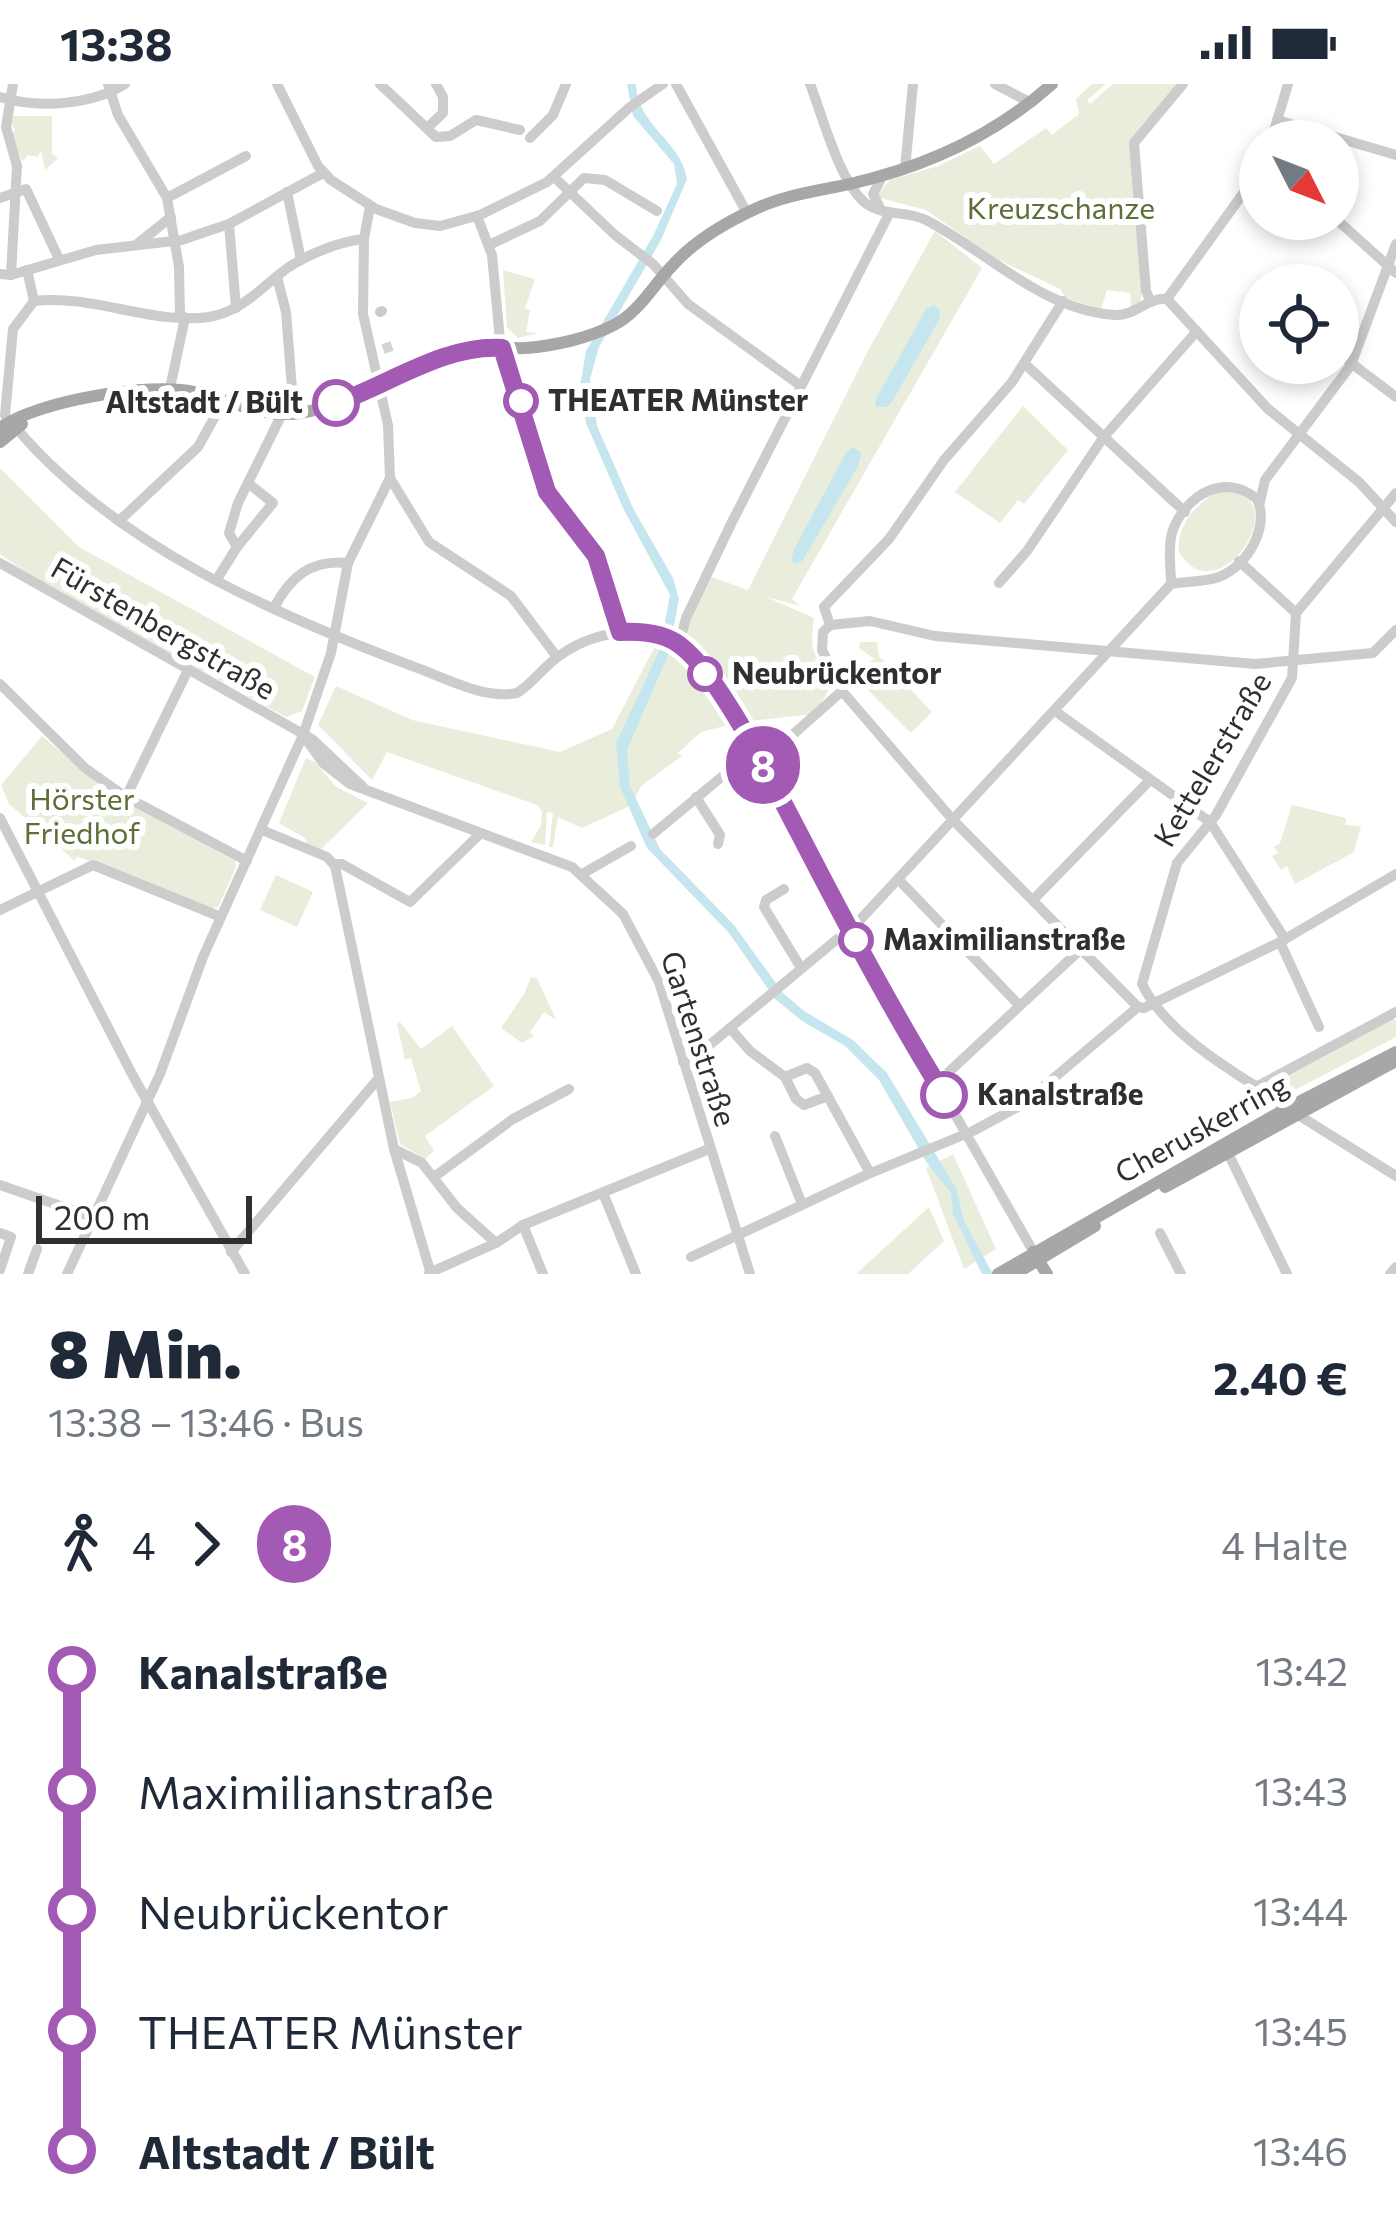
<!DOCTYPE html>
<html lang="de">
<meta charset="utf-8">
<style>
:root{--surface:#fff;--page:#f2f2f3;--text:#1f2937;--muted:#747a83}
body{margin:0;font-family:Commissioner,sans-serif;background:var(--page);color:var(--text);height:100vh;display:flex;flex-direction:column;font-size:45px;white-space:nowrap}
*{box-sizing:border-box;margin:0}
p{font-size:39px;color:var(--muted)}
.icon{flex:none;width:66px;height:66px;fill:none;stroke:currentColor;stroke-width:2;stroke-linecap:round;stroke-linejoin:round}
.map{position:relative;height:1190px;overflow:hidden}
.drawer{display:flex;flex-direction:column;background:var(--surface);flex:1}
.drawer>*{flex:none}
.badge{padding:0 24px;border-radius:39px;font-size:42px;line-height:78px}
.needle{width:78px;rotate:132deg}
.controls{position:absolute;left:1239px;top:36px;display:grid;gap:24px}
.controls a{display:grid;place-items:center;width:120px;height:120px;border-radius:50%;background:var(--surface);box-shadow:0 6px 18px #0003;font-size:60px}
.scale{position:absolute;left:36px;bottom:30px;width:216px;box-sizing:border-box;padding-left:12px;border:6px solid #2f2f2f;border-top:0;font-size:33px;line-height:42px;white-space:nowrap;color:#2f2f2f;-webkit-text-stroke:9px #fff;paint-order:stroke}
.map>.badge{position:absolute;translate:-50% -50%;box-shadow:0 0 0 6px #fff}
.legs{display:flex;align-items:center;gap:18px;height:132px;padding:0 48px;font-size:39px}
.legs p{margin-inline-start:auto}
.summary{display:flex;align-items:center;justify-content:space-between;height:204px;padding:0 48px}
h1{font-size:66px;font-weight:800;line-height:90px}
ul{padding:0 48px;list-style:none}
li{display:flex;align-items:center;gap:42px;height:120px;font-size:45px}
li i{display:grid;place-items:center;width:18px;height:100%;margin:0 15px;background:currentColor}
li i::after{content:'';width:30px;height:30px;margin:-15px;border:9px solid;border-radius:50%;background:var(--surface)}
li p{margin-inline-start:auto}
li:first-child i{background:linear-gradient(#0000 50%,currentColor 0)}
li:last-child i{background:linear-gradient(currentColor 50%,#0000 0)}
.status{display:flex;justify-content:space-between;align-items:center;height:84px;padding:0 60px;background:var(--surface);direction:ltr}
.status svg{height:33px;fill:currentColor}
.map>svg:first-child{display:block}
.green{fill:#e8eedb}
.water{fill:#c6e6ef}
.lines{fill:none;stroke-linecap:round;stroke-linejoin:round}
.minor-tunnel{stroke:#d5d5d5;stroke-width:10;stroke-dasharray:10 5;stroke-linecap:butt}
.minor{stroke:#ccc;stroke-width:10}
.major{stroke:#a7a7a7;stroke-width:12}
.line-1-casing{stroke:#fff;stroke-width:27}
.line-1{stroke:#a25ab4;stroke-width:18}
.stop-1-dot{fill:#fff;stroke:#a25ab4;stroke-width:6}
.labels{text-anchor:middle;stroke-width:12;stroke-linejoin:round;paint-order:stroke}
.park-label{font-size:30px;fill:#5b6f37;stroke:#fff}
.stop-label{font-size:30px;font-weight:bold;fill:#2f2f2f;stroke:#fff;text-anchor:start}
.street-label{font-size:30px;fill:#2f2f2f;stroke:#fff}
</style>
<div class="status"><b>13:38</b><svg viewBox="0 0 49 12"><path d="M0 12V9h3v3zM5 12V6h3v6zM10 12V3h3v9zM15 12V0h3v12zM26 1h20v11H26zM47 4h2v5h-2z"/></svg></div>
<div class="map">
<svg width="1396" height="1190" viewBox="0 0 1396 1190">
<rect width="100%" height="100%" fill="#fff"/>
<g class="green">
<path d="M 1092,0 L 1106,0 L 1087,16 L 1090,20 L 1113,0 L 1180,0 L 1131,57 L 1142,209 L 1140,218 L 1131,225 L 1130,209 L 1107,206 L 1101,225 L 1066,214 L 1060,205 L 997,175 L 926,126 L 880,114 L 878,110 L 890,96 L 938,82 L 980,62 L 994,80 L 1046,44 L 1052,51 L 1079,30 L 1076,15 Z"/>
<path d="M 13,32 L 52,32 L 52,70 L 58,74 L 45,86 L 41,66 L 38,73 L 28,71 L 23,77 L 10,55 L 15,45 L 10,40 Z"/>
<path d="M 935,147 L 982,184 L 792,515 L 800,522 L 766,513 L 814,534 C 813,542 811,558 813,565 C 826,598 842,593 813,630 L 741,638 L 682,554 L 709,492 L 748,506 L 869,265 Z"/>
<path d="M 503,186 L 535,195 L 525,224 L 530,226 L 526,248 L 538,249 L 518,254 L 507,243 Z"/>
<path d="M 1023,322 L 1068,366 L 1024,420 L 1018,416 L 1000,439 L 955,408 Z"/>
<path d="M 0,384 L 79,463 L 315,593 L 302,627 L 286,633 L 39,498 L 0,470 Z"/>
<path d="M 1220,407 C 1303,405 1218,535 1179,468 C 1176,441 1197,418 1220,407 Z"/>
<path d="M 860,558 L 877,558 L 879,572 L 932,628 L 911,649 L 868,606 L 870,602 L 859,588 L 874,575 L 859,564 Z"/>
<path d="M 654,564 L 684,577 L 728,641 L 701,648 L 677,670 L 683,671 L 641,702 L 632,721 L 582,744 L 558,733 L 553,763 L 549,763 L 553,729 L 547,728 L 545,761 L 531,758 L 541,741 L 542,727 L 537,721 L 387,668 L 372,696 L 318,641 L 336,602 L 412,636 L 560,668 L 612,645 Z"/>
<path d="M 42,652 L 109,709 L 235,777 L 236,783 L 218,823 L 205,825 L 82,774 L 76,773 L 75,777 L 9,720 L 1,701 Z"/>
<path d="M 306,674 L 315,678 L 336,703 L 368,719 L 321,765 L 308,762 L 305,754 L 279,739 Z"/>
<path d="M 1292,721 L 1346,734 L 1345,741 L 1361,742 L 1354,768 L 1295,800 L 1287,782 L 1281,786 L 1272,772 L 1278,769 L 1274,763 L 1280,759 Z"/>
<path d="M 276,791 L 313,808 L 297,843 L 260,826 Z"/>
<path d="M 531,893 L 537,894 L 556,936 L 544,928 L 530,948 L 534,952 L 522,959 L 501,944 L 524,910 Z"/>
<path d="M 1390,935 L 1396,936 L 1396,953 L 1295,1006 L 1287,1008 L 1272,999 Z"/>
<path d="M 400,938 L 421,965 L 452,942 L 494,1002 L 425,1052 L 434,1067 L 425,1075 L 400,1060 L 390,1018 L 412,1014 L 421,1007 L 411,974 L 405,976 L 397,940 Z"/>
<path d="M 953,1070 L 996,1165 L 964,1185 L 926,1084 Z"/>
<path d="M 929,1123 L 944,1157 L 908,1190 L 856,1190 Z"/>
</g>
<g class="water">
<path d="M 627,0 L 636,0 C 637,42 681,56 687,95 L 661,156 L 599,263 L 590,295 L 597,342 L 634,426 L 673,494 L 679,515 L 669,569 L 627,666 L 630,702 L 660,765 L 734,841 L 783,909 L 804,927 L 853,956 L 887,989 L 956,1104 L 964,1137 L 993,1190 L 982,1190 L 953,1130 L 951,1109 L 927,1079 L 879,996 L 845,962 L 802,937 L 775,915 L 729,849 L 647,764 L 620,703 L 616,659 L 660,565 L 670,511 L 623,424 L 586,339 L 580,302 L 586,267 L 653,152 L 677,100 L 674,80 L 633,32 Z"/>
<path d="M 934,221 L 940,227 L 939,236 L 893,316 L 887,323 L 876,323 L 875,317 L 926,225 Z"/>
<path d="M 853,363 L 861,369 L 858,382 L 803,476 L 797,480 L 791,477 L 794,465 L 846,369 Z"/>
</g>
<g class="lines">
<path class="minor-tunnel" d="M 383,265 L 392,262"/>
<g class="minor">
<path d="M 108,0 L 118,31 L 167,114 L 179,183"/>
<path d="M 277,0 L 318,82 L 331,96 L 376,125 L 415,139 L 440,142 L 480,131 L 547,98 L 630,23 L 663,0"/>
<path d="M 380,0 L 436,53 L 450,52 L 476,36 L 520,46"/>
<path d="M 676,0 L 747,129"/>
<path d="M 810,0 C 823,33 838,94 864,118 C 882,133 906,126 926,136 C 988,168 1041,226 1115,231 C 1135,232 1148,213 1167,215"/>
<path d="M 995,0 L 1031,19"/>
<path d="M 0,13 C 38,25 92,21 125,0"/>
<path d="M 1277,36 L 1396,71"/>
<path d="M 427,44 L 443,29 L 443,13 L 436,0"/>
<path d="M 530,54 L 553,31 L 566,0"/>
<path d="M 1271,57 L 1288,0"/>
<path d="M 905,85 L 913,0"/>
<path d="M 554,93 L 615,151 L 653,180 L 688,220 L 801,302"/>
<path d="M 287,108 L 301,176"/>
<path d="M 0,114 L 26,105 L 59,175"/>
<path d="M 167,114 L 246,72"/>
<path d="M 880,124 L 873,110 L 883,91"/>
<path d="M 477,132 L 492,171 L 500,256 L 521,317 L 537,383 L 555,423 L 596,472 L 620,548"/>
<path d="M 1336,135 L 1396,189"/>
<path d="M 229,140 L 236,224"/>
<path d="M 136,161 L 171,133"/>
<path d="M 489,161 L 540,137 L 584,94 L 605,96 L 657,127"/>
<path d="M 179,184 L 180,230 L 185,234"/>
<path d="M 27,186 L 34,217"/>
<path d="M 0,190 L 11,191 L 96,166 L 182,156 L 205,148 L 229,140 L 323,89"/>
<path d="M 11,191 L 17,82 L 6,43 L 13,0"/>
<path d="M 277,193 L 286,228 L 294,330"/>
<path d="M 1167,215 L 1268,325 L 1359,398 L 1396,438"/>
<path d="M 1167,215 L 1260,86"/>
<path d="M 1151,218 L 1146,207 L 1134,59 L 1183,0"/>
<path d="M 380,228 L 382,227"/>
<path d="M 1338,269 L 1396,313"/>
<path d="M 1025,280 L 1185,428"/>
<path d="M 170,304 L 185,234"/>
<path d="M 8,338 L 5,331 L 13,245 L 34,217 C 94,210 151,241 209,233 C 242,227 261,204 286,185 C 306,171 340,157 364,155"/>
<path d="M 16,344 C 117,462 269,528 412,582 C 444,593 483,616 517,609 C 532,600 541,586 554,576 C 588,548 646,536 684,564 L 762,678 L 856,857 L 1033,1167"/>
<path d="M 390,394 L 429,458 L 511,512 L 557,573"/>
<path d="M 1260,418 L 1265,396 L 1351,281 L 1396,160"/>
<path d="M 119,437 L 198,363 L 224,316"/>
<path d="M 237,463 L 273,419 L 248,399"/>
<path d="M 1239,477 L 1296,529"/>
<path d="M 0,479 L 312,655 L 363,703"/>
<path d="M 217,495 L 237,463 L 229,449 L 238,419 L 282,330"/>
<path d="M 999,499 L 1027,467 L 1103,354 L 1197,247"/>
<path d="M 274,524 C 290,493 311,475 348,479"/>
<path d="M 830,541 L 870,537 L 935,552 L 1255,580 L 1373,569 L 1396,546"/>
<path d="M 830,541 L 824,523 L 889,455 L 944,376 L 1012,298 L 1063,217"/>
<path d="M 679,560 L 686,534 L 731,440 L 890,128"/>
<path d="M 0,600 L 85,684 L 126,713 L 247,777"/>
<path d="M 842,607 L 953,736 L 1138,923"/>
<path d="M 1055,627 L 1210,738 L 1285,855"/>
<path d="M 303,651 L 323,679 L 350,700 L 572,783 L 623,830 L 659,898 L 750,1190"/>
<path d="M 762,678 L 842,607 L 822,566 L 823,548 L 830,541"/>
<path d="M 126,713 L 188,586"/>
<path d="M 696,713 L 720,751 L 718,760"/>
<path d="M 0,734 L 133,992 L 245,1190"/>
<path d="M 262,746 L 327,773 L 335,782 L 394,1065 L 431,1190"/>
<path d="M 653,750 L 754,666"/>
<path d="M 334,780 L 342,780 L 410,818 L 481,749"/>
<path d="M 582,790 L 631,762"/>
<path d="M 899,796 L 1019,921"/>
<path d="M 784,805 L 766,816 L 764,823 L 801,884"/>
<path d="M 1033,816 L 1150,696"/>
<path d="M 0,826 L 93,781 L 221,833"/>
<path d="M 1280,858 L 1319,943"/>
<path d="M 730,944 L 750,967 L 785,993 L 807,984 L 815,989 L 870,1089"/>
<path d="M 683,978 L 701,968 L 859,837 L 1171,500 C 1186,497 1206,498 1219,493 C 1248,482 1270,442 1257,415 C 1226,389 1189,409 1174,443 C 1167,459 1171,484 1171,500"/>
<path d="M 785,993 L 796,1015 L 804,1021 L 828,1012"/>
<path d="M 937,999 L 1081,865"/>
<path d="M 1256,1003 L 1396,928"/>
<path d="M 1258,1006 L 1396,1092"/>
<path d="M 1289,1023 C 1279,1007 1264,1008 1249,998 C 1211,974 1162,941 1142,900 L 1177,779 L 1216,731 L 1292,594 L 1296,529 L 1396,409"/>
<path d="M 775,1052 L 802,1120"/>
<path d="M 394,1065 L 422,1079 L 457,1124 L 496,1159"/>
<path d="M 1228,1069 L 1287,1190"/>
<path d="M 434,1093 L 513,1035 L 569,1005"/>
<path d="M 0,1101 L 92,1133"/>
<path d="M 603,1109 L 636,1190"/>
<path d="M 523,1141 L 543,1190"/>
<path d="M 0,1149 L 11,1153 L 0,1186"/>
<path d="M 1160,1149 L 1181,1190"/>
<path d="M 231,1168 L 378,995"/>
<path d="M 691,1173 L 866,1091 L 973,1047 L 1023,1020 L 1138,923 L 1144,924 L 1280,858 L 1396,790"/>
<path d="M 429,1189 L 496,1159 L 523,1141 L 709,1065"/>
<path d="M 28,1190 L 37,1165"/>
<path d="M 67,1190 L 160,990 L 203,873 L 303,651 L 331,569 L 348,479 L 390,394 L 388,341 L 363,230 L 364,155 L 370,122"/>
<path d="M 1390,1190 L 1396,1183"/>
</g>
<g class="major">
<path d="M 0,344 C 36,317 150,298 194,308 C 228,315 264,335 300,329 C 360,319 413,283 471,266 C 490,261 507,265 526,264 C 554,262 589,254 614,241 C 639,228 652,203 671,183 C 692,159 725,139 753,126 C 784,111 817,107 850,100 C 925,83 994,52 1052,0"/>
<path d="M 0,358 L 22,340"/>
<path d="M 1165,1103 L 1396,977"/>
<path d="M 1033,1168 L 1047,1190"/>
<path d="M 998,1190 L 1289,1023 L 1396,968"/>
<path d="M 1015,1190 L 1095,1142"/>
</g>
</g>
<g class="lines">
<defs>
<path id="line-1" d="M 336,319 C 388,301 445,260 502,264 L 547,408 L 596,472 L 620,548 C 640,547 665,549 681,562 C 721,593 773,700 798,747 C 844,836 891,925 944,1011"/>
</defs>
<use href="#line-1" class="line-1-casing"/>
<use href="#line-1" class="line-1"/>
</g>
<g class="stop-1-dot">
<circle cx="521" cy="317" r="15"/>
<circle cx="336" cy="319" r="21"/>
<circle cx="705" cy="590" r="15"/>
<circle cx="856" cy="856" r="15"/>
<circle cx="944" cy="1011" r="21"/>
</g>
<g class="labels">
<g class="park-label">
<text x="1061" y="135">Kreuzschanze</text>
<text x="82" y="726">Hörster<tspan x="82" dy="34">Friedhof</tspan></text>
</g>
<g class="stop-label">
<text x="548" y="327">THEATER Münster</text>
<text x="303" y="329" text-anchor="end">Altstadt / Bült</text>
<text x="732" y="600">Neubrückentor</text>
<text x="883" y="866">Maximilianstraße</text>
<text x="977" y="1021">Kanalstraße</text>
</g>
<g class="street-label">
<text transform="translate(163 545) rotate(30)" y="10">Fürstenbergstraße</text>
<text transform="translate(1213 676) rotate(-59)" y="10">Kettelerstraße</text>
<text transform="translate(698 955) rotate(72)" y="10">Gartenstraße</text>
<text transform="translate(1202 1045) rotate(-29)" y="10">Cheruskerring</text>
</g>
</g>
</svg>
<div class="controls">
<a><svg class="needle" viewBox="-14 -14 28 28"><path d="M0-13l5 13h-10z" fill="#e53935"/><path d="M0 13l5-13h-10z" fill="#747a83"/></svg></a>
<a><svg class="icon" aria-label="locate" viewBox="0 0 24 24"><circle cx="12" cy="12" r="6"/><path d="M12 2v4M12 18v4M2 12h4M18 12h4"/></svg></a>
</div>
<div class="scale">200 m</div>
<b class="badge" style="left:763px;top:681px;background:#a25ab4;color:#fff">8</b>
</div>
<section class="drawer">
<div class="summary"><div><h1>8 Min.</h1><p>13:38 – 13:46 · Bus</p></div><b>2.40 €</b></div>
<div class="legs"><svg class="icon" aria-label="walk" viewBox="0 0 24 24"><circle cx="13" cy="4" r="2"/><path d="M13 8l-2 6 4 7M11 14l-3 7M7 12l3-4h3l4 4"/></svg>4<svg class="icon" aria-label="forward" viewBox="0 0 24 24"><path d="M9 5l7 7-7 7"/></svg><b class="badge" style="background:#a25ab4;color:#fff">8</b><p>4 Halte</p></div>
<ul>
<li><i style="color:#a25ab4"></i><b>Kanalstraße</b><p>13:42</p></li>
<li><i style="color:#a25ab4"></i><span>Maximilianstraße</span><p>13:43</p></li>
<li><i style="color:#a25ab4"></i><span>Neubrückentor</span><p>13:44</p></li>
<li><i style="color:#a25ab4"></i><span>THEATER Münster</span><p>13:45</p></li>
<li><i style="color:#a25ab4"></i><b>Altstadt / Bült</b><p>13:46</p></li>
</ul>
</section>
